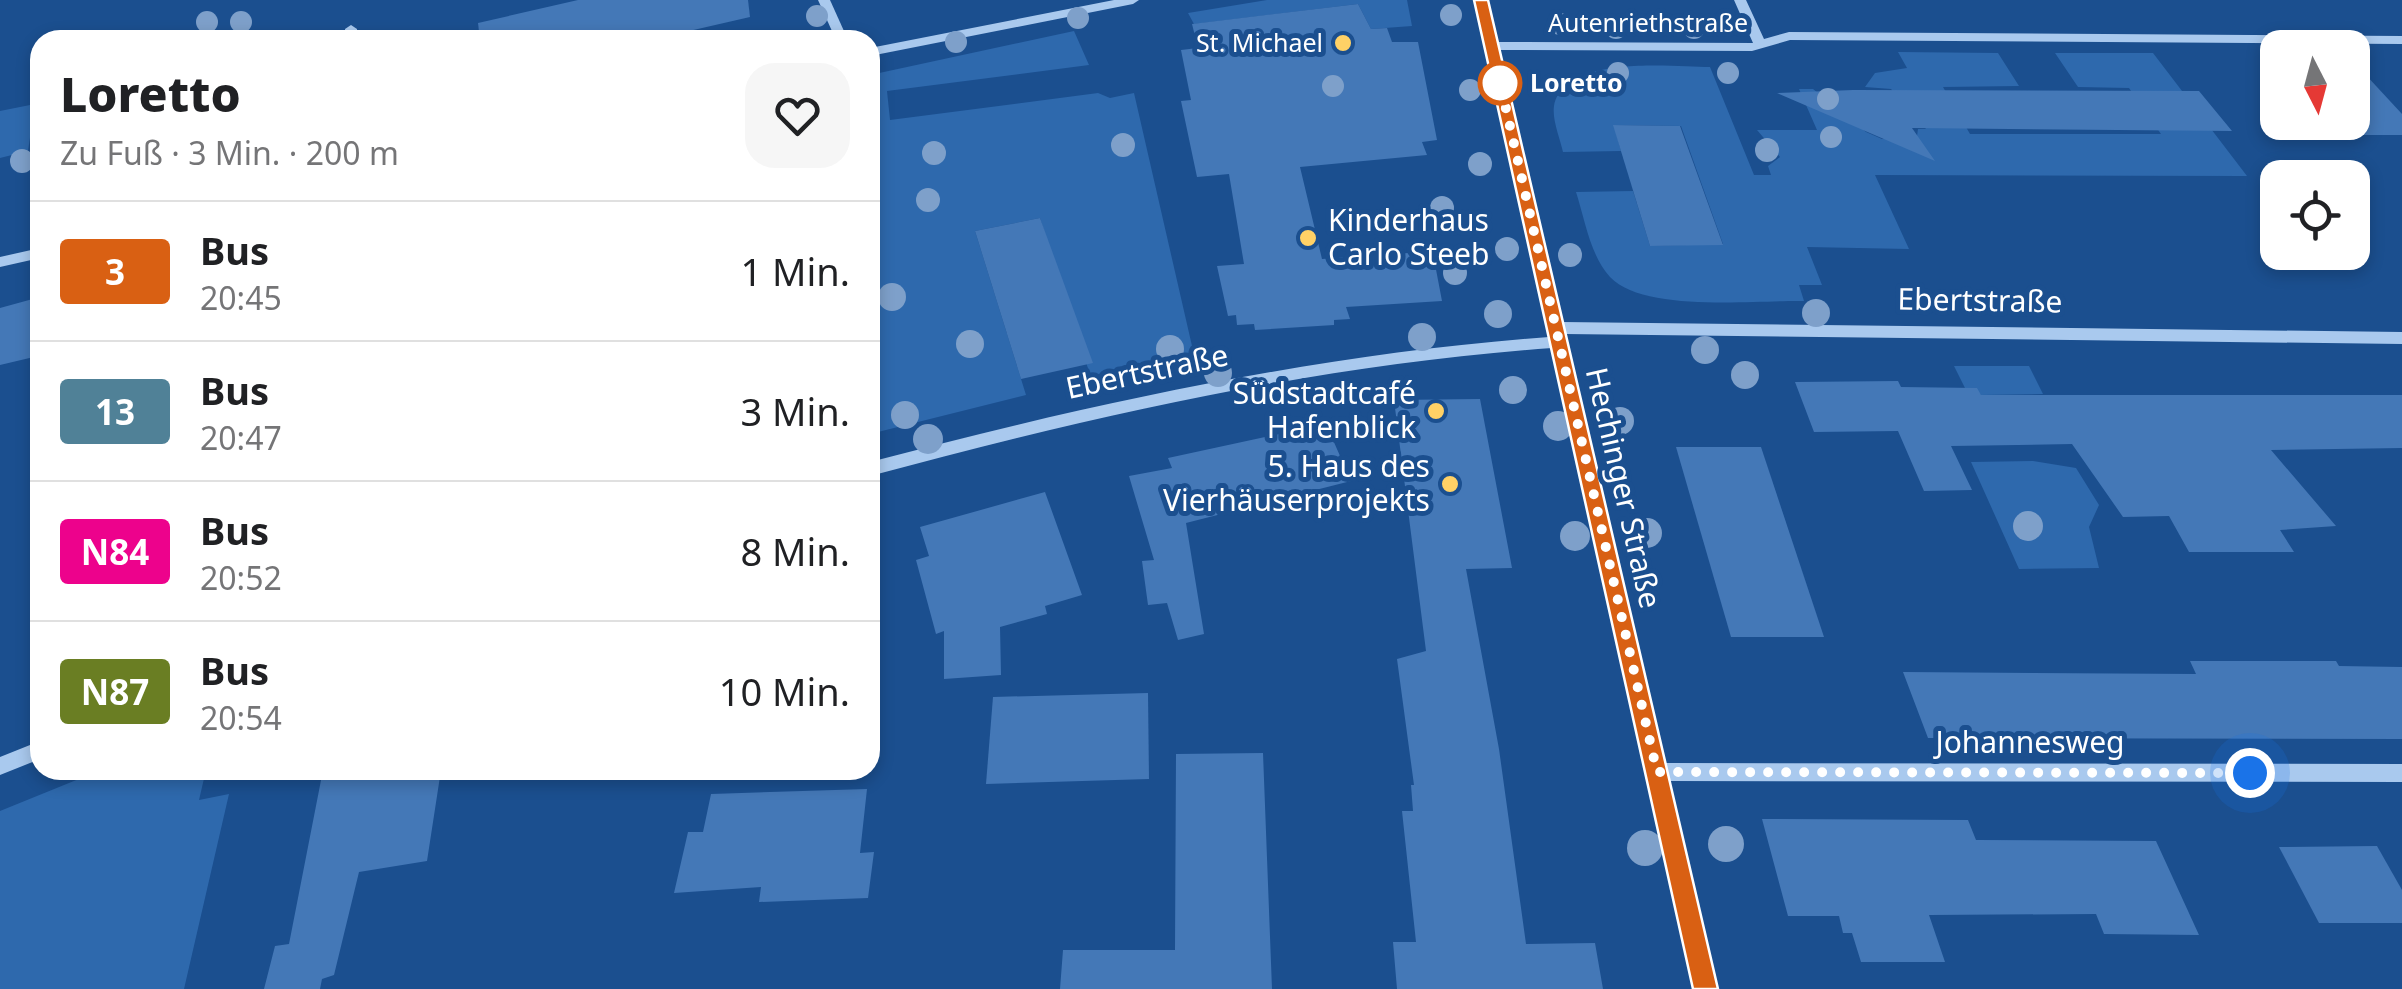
<!DOCTYPE html>
<html lang="de">
<meta charset="utf-8">
<style>
:root{--surface:#fff;--page:#f6f6f6;--text:#202124;--muted:#757577;--line:#e0e0e0}
body{margin:0;font-family:"Noto Sans",sans-serif;background:var(--page);color:var(--text);height:100vh;display:flex;flex-direction:column;font-size:38px;white-space:nowrap}
*{box-sizing:border-box;margin:0}
p{font-size:32px;color:var(--muted)}
.icon{flex:none;width:55px;height:55px;fill:none;stroke:currentColor;stroke-width:2;stroke-linecap:round;stroke-linejoin:round}
.map{position:relative;flex:1;overflow:hidden}
.drawer{position:absolute;left:30px;top:30px;width:850px;height:750px;display:flex;flex-direction:column;background:var(--surface);border-radius:30px;box-shadow:0 5px 15px #0003}
.drawer>*{flex:none}
.badge{padding:0 20px;border-radius:8px;font-size:35px;line-height:65px}
.needle{width:65px;rotate:174deg}
.controls{position:absolute;left:2260px;top:30px;display:grid;gap:20px}
.controls a{display:grid;place-items:center;width:110px;height:110px;border-radius:20px;background:var(--surface);box-shadow:0 5px 15px #0003;font-size:50px}
.you{position:absolute;width:50px;height:50px;margin:-25px;border:8px solid #fff;border-radius:50%;background:#1a73e8;box-shadow:0 0 0 15px #1a73e833}
.map>.badge{position:absolute;translate:-50% -50%;box-shadow:0 0 0 5px #fff}
.round{display:grid;place-items:center;flex:none;width:105px;height:105px;border-radius:30px;background:var(--page)}
.headline{display:flex;align-items:center;justify-content:space-between;height:170px;padding:0 30px}
h1{font-size:48px;font-weight:800;line-height:75px}
ul{padding:0;list-style:none}
li{display:flex;align-items:center;gap:30px;height:140px;padding:0 30px;border-top:2px solid var(--line)}
li div{flex:1}
li b{display:block;font-size:38px}
li em{font-style:normal}
li .badge{min-width:110px;font-weight:700;text-align:center}
.map>svg:first-child{display:block}
.green{fill:#2e69ad}
.building{fill:#4478b7}
.lines{fill:none;stroke-linecap:round;stroke-linejoin:round}
.minor{fill:#a9c9ee;fill-rule:evenodd}
.tree{fill:#7ea0ca}
.line{fill:#d96013;stroke:#fff;stroke-width:2.5}
.walk{stroke:#fff;stroke-width:10;stroke-dasharray:0 18}
.poi-dot{fill:#ffd166;stroke:#1b4f8f;stroke-width:4}
.stop-dot{fill:#fff;stroke:#d96013;stroke-width:5}
.labels{text-anchor:middle;stroke-width:10;stroke-linejoin:round;paint-order:stroke}
.far-street-label{font-size:25px;fill:#fff;stroke:#1b4f8f}
.far-poi-label{font-size:25px;fill:#fff;stroke:#1b4f8f;text-anchor:end}
.far-stop-label{font-size:25px;font-weight:bold;fill:#fff;stroke:#1b4f8f;text-anchor:start}
.poi-label{font-size:30px;fill:#fff;stroke:#1b4f8f;text-anchor:end}
.street-label{font-size:30px;fill:#fff;stroke:#1b4f8f}
</style>
<div class="map">
<svg width="2402" height="989" viewBox="0 0 2402 989">
<rect width="100%" height="100%" fill="#1b4f8f"/>
<g class="green">
<path d="M 1267,0 L 1407,0 L 1412,26 L 1371,29 L 1358,4 L 1194,24 L 1188,13 Z"/>
<path d="M 1074,31 L 1089,65 L 887,91 L 890,120 L 1098,93 L 1110,98 L 1134,93 L 1195,359 L 1092,381 L 1040,218 L 975,231 L 1026,395 L 870,434 L 870,75 Z"/>
<path d="M 1898,52 L 1998,53 L 2019,86 L 1943,87 L 1970,134 L 2161,134 L 2129,88 L 2078,87 L 2055,53 L 2153,53 L 2247,176 L 1875,175 L 1909,249 L 1807,247 L 1822,285 L 1799,285 L 1804,301 C 1756,300 1644,313 1610,277 C 1590,255 1585,220 1576,192 L 1633,191 L 1650,246 L 1723,244 L 1681,126 L 1614,125 L 1621,151 L 1563,152 C 1560,138 1552,120 1554,106 C 1564,54 1672,67 1710,67 L 1754,175 L 1771,175 L 1768,166 L 1780,157 L 1757,130 L 1817,130 L 1799,89 L 1813,89 L 1866,132 L 1882,139 L 1917,136 L 1918,129 L 1926,129 L 1891,89 L 1865,87 L 1875,73 L 1907,68 Z"/>
<path d="M 35,104 L 28,151 L 0,158 L 0,111 Z"/>
<path d="M 1954,366 L 2029,366 L 2043,394 L 1981,395 L 1965,388 Z"/>
<path d="M 2033,461 L 2076,468 L 2099,505 L 2089,527 L 2099,568 L 2019,569 L 1971,462 Z"/>
<path d="M 101,770 L 206,770 L 199,800 L 229,794 L 184,989 L 0,989 L 0,811 Z"/>
</g>
<g class="building">
<path d="M 578,0 L 748,0 L 750,17 L 650,40 L 480,40 L 478,23 Z"/>
<path d="M 1358,4 L 1371,29 L 1387,28 L 1392,42 L 1418,42 L 1437,140 L 1422,142 L 1427,155 L 1300,167 L 1322,259 L 1423,252 L 1425,259 L 1434,259 L 1442,301 L 1346,307 L 1350,319 L 1334,320 L 1334,325 L 1255,330 L 1254,324 L 1237,325 L 1236,315 L 1228,316 L 1217,266 L 1244,264 L 1229,174 L 1197,177 L 1181,101 L 1191,100 L 1181,50 L 1198,48 L 1192,24 Z"/>
<path d="M 2352,60 L 2402,114 L 2402,135 L 2352,135 Z"/>
<path d="M 1853,90 L 2199,91 L 2232,131 L 1912,128 L 1935,161 L 1777,93 Z"/>
<path d="M 1613,125 L 1680,126 L 1723,245 L 1650,246 Z"/>
<path d="M 1040,218 L 1093,363 L 1021,379 L 975,231 Z"/>
<path d="M 40,297 L 38,356 L 0,365 L 0,308 Z"/>
<path d="M 1898,381 L 1901,387 L 1977,388 L 1981,395 L 2402,395 L 2402,448 L 2271,450 L 2336,526 L 2280,530 L 2294,552 L 2189,552 L 2169,516 L 2123,517 L 2072,444 L 1951,446 L 1972,490 L 1924,491 L 1898,431 L 1814,432 L 1795,382 Z"/>
<path d="M 1480,399 L 1512,568 L 1466,569 L 1499,749 L 1526,944 L 1595,943 L 1603,989 L 1397,989 L 1393,942 L 1416,942 L 1402,811 L 1413,811 L 1411,785 L 1414,785 L 1397,659 L 1426,651 L 1394,400 Z"/>
<path d="M 1326,424 L 1351,481 L 1186,523 L 1204,634 L 1178,640 L 1167,603 L 1148,605 L 1142,561 L 1154,560 L 1129,476 L 1172,468 L 1168,458 Z"/>
<path d="M 1676,447 L 1761,447 L 1824,637 L 1731,637 Z"/>
<path d="M 1045,492 L 1082,595 L 1045,606 L 1047,614 L 1000,627 L 1001,675 L 944,679 L 944,631 L 936,634 L 916,560 L 929,556 L 920,527 Z"/>
<path d="M 2190,661 L 2336,661 L 2339,666 L 2402,667 L 2402,739 L 1928,738 L 1903,672 L 2196,674 Z"/>
<path d="M 1148,693 L 1149,779 L 986,784 L 993,697 Z"/>
<path d="M 1263,753 L 1272,989 L 1060,989 L 1063,950 L 1175,950 L 1176,754 Z"/>
<path d="M 323,770 L 441,770 L 427,861 L 359,872 L 334,975 L 322,979 L 320,989 L 264,989 L 275,946 L 289,944 Z"/>
<path d="M 867,789 L 860,853 L 874,852 L 868,898 L 759,902 L 761,887 L 674,893 L 688,832 L 703,832 L 711,794 Z"/>
<path d="M 1762,819 L 1968,820 L 1976,840 L 2156,841 L 2199,935 L 2104,934 L 2096,914 L 1929,915 L 1945,962 L 1861,962 L 1852,933 L 1843,933 L 1839,916 L 1788,916 Z"/>
<path d="M 2377,846 L 2402,890 L 2402,923 L 2319,923 L 2279,847 Z"/>
</g>
<g class="lines">
<g class="minor">
<path d="M 818,0 L 830,0 L 848,40 L 836,40 Z"/>
<path d="M 1114,0 L 1139,0 L 1133,4 L 870,56 L 870,48 Z"/>
<path d="M 1475,0 L 1487,0 L 1497,42 L 1753,43 L 1734,0 L 1746,0 L 1764,39 L 1789,32 L 2402,36 L 2402,44 L 1790,40 L 1752,51 L 1499,50 L 1562,322 L 2402,332 L 2402,344 L 1565,334 L 1664,763 L 2402,764 L 2402,782 L 1668,781 L 1716,989 L 1694,989 L 1552,348 C 1319,365 1095,415 870,476 L 870,462 C 1094,403 1318,354 1549,337 Z"/>
<path d="M 351,25 L 357,29 L 358,40 L 346,40 L 345,29 Z"/>
<path d="M 40,248 L 40,258 L 0,267 L 0,257 Z"/>
<path d="M 40,741 L 40,759 L 0,775 L 0,757 Z"/>
</g>
</g>
<g class="tree">
<circle cx="1451" cy="15" r="11"/>
<circle cx="817" cy="16" r="11"/>
<circle cx="1078" cy="18" r="11"/>
<circle cx="207" cy="22" r="11"/>
<circle cx="241" cy="22" r="11"/>
<circle cx="1560" cy="24" r="11"/>
<circle cx="1616" cy="28" r="11"/>
<circle cx="1694" cy="28" r="11"/>
<circle cx="956" cy="42" r="11"/>
<circle cx="1618" cy="73" r="11"/>
<circle cx="1728" cy="73" r="11"/>
<circle cx="1333" cy="86" r="11"/>
<circle cx="1470" cy="90" r="11"/>
<circle cx="1828" cy="99" r="11"/>
<circle cx="1831" cy="137" r="11"/>
<circle cx="1123" cy="145" r="12"/>
<circle cx="1767" cy="150" r="12"/>
<circle cx="934" cy="153" r="12"/>
<circle cx="22" cy="161" r="12"/>
<circle cx="1480" cy="164" r="12"/>
<circle cx="928" cy="200" r="12"/>
<circle cx="1442" cy="208" r="12"/>
<circle cx="1507" cy="249" r="12"/>
<circle cx="1570" cy="255" r="12"/>
<circle cx="1455" cy="273" r="12"/>
<circle cx="892" cy="297" r="14"/>
<circle cx="1816" cy="313" r="14"/>
<circle cx="1498" cy="314" r="14"/>
<circle cx="1422" cy="337" r="14"/>
<circle cx="970" cy="344" r="14"/>
<circle cx="1170" cy="349" r="14"/>
<circle cx="1705" cy="350" r="14"/>
<circle cx="1218" cy="373" r="14"/>
<circle cx="1745" cy="375" r="14"/>
<circle cx="1513" cy="390" r="14"/>
<circle cx="905" cy="415" r="14"/>
<circle cx="1620" cy="421" r="14"/>
<circle cx="1558" cy="426" r="15"/>
<circle cx="928" cy="439" r="15"/>
<circle cx="2028" cy="526" r="15"/>
<circle cx="1647" cy="533" r="15"/>
<circle cx="1575" cy="536" r="15"/>
<circle cx="1726" cy="844" r="18"/>
<circle cx="1645" cy="848" r="18"/>
</g>
<path class="line" d="M 1474,0 L 1488,0 L 1718,989 L 1693,989 Z"/>
<g class="lines">
<path class="walk" d="M 1500,83 L 1499,78 L 1657,772 L 2250,773"/>
</g>
<g class="poi-dot">
<circle cx="1343" cy="43" r="10"/>
<circle cx="1308" cy="238" r="10"/>
<circle cx="1436" cy="411" r="10"/>
<circle cx="1450" cy="484" r="10"/>
</g>
<circle class="stop-dot" cx="1500" cy="83" r="20"/>
<g class="labels">
<g class="far-street-label">
<text x="1648" y="32">Autenriethstraße</text>
</g>
<g class="far-poi-label">
<text x="1323" y="52">St. Michael</text>
</g>
<g class="far-stop-label">
<text x="1530" y="92">Loretto</text>
</g>
<g class="poi-label">
<text x="1328" y="231" text-anchor="start">Kinderhaus<tspan x="1328" dy="34">Carlo Steeb</tspan></text>
<text x="1416" y="404">Südstadtcafé<tspan x="1416" dy="34">Hafenblick</tspan></text>
<text x="1430" y="477">5. Haus des<tspan x="1430" dy="34">Vierhäuserprojekts</tspan></text>
</g>
<g class="street-label">
<text transform="translate(1980 301) rotate(1)" y="10">Ebertstraße</text>
<text transform="translate(1147 372) rotate(-12)" y="10">Ebertstraße</text>
<text transform="translate(1623 488) rotate(77)" y="10">Hechinger Straße</text>
<text x="2030" y="753">Johannesweg</text>
</g>
</g>
</svg>
<div class="controls">
<a><svg class="needle" viewBox="-14 -14 28 28"><path d="M0-13l5 13h-10z" fill="#e53935"/><path d="M0 13l5-13h-10z" fill="#757577"/></svg></a>
<a><svg class="icon" aria-label="locate" viewBox="0 0 24 24"><circle cx="12" cy="12" r="6"/><path d="M12 2v4M12 18v4M2 12h4M18 12h4"/></svg></a>
</div>
<div class="you" style="left:2250px;top:773px"></div>
<section class="drawer">
<div class="headline"><div><h1>Loretto</h1><p>Zu Fuß · 3 Min. · 200 m</p></div><a class="round"><svg class="icon" aria-label="heart" viewBox="0 0 24 24"><path d="M12 20l-8-8c-3-5 5-10 8-4 3-6 11-1 8 4z"/></svg></a></div>
<ul>
<li><span class="badge" style="background:#d96013;color:#fff">3</span><div><b>Bus</b><p>20:45</p></div><em>1 Min.</em></li>
<li><span class="badge" style="background:#508197;color:#fff">13</span><div><b>Bus</b><p>20:47</p></div><em>3 Min.</em></li>
<li><span class="badge" style="background:#ed028c;color:#fff">N84</span><div><b>Bus</b><p>20:52</p></div><em>8 Min.</em></li>
<li><span class="badge" style="background:#6a7e23;color:#fff">N87</span><div><b>Bus</b><p>20:54</p></div><em>10 Min.</em></li>
</ul>
</section>
</div>
